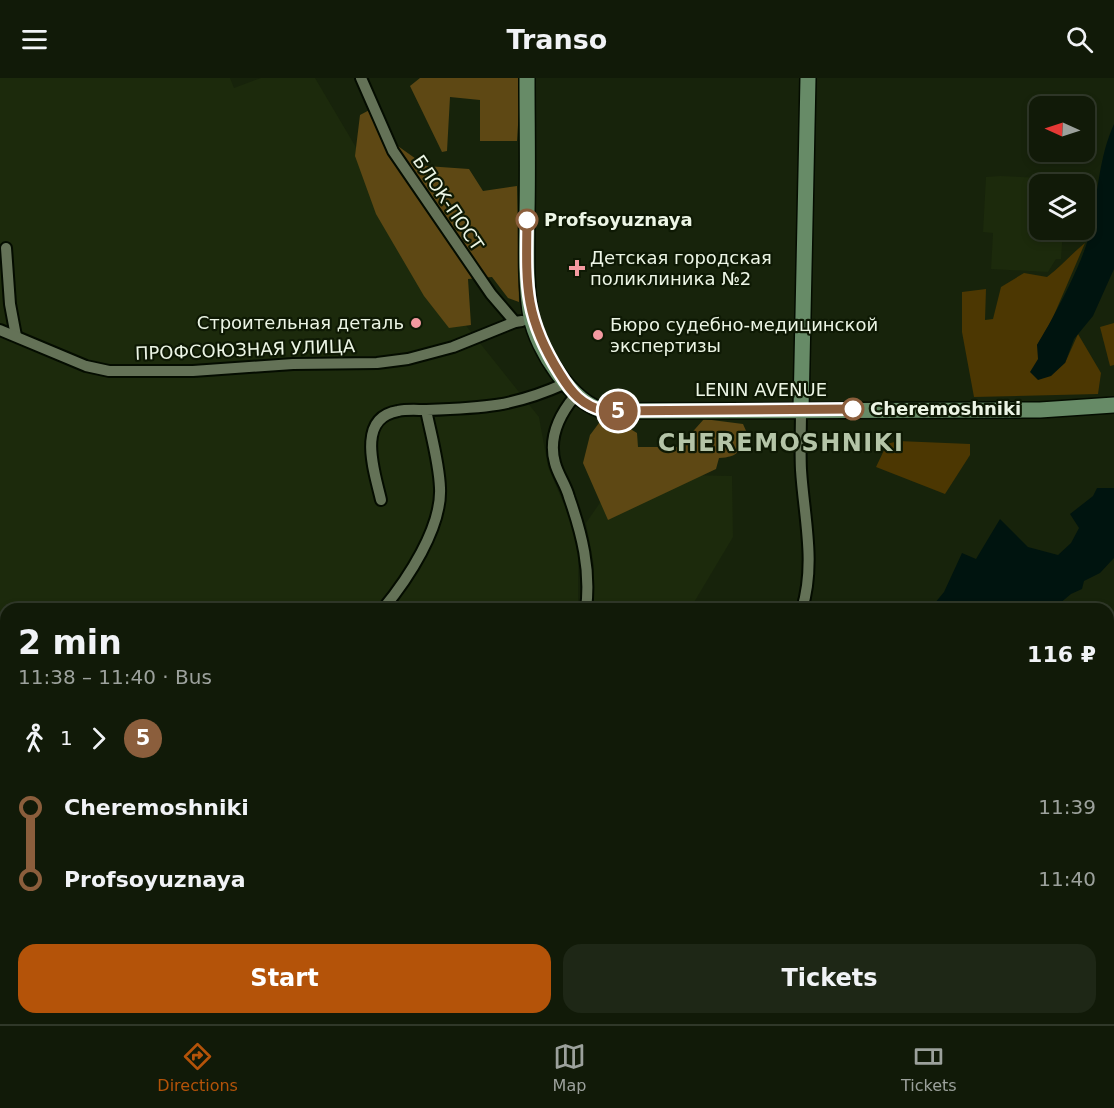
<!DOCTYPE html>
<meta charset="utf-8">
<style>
:root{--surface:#111a08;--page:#1e2716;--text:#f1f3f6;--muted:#9ca19c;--line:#303829;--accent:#b45309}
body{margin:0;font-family:"DejaVu Sans",sans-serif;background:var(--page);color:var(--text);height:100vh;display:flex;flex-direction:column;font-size:22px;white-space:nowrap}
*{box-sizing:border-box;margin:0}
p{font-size:20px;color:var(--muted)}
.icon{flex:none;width:33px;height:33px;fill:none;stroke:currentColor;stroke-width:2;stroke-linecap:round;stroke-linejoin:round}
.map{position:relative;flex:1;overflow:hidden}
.panel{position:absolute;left:0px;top:525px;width:1114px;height:422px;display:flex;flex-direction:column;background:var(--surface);border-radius:18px 18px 0 0;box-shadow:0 3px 9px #0003,0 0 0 2px var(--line)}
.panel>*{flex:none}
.badge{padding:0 12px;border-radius:20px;font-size:21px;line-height:39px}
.needle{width:39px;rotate:273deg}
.fabs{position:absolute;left:1029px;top:18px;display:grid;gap:12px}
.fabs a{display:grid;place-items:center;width:66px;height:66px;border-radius:12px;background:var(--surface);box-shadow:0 3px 9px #0003,0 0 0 2px var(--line);font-size:30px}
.map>.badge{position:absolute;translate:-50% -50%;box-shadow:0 0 0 3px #fff}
.legs{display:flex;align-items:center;gap:9px;height:66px;padding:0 18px;font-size:20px}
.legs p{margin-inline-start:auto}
.headline{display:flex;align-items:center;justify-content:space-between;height:102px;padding:0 18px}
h1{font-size:33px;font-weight:700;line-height:45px}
.button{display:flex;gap:12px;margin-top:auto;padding:12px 18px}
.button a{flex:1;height:69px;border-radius:18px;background:var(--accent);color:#fff;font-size:24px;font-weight:700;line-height:69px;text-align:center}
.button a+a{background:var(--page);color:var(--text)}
ul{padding:0 18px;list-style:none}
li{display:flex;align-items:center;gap:21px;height:72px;font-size:22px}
li i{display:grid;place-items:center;width:9px;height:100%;margin:0 8px;background:currentColor}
li i::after{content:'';width:15px;height:15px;margin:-8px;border:4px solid;border-radius:50%;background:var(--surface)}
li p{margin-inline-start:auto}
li:first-child i{background:linear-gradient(#0000 50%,currentColor 0)}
li:last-child i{background:linear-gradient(currentColor 50%,#0000 0)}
header{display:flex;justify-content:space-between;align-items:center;height:78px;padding:0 18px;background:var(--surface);font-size:27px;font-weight:700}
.menu{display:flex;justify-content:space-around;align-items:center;height:84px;border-top:2px solid var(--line);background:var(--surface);font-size:16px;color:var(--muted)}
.menu a{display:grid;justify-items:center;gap:3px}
.menu .current{color:var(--accent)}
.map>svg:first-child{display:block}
.built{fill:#1c2a0c}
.green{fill:#4c3702}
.forest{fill:#5e4814}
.water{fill:#00140f}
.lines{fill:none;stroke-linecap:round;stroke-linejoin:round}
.street-casing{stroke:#040c00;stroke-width:14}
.secondary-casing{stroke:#040c00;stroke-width:18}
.street{stroke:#647257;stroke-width:10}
.secondary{stroke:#678b67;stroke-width:15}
.line-1-casing{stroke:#fff;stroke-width:14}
.line-1{stroke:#8b5e3c;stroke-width:9}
.stop-1-dot{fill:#fff;stroke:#8b5e3c;stroke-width:3}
.poi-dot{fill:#f49aa1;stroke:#0e1904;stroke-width:2}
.labels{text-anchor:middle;stroke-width:4.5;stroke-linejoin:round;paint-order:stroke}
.street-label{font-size:18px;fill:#ecf5e5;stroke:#0e1904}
.stop-label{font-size:18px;font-weight:bold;fill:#ecf5e5;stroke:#0e1904;text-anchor:start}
.poi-label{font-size:18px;fill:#ecf5e5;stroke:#0e1904;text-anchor:start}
.district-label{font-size:24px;font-weight:bold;letter-spacing:1.5px;fill:#b4c4a7;stroke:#0e1904}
</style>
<header><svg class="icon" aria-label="menu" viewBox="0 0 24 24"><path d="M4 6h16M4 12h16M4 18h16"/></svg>Transo<svg class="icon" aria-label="search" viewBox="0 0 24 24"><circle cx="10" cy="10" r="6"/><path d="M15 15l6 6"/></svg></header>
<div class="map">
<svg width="1114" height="946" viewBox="0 0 1114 946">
<rect width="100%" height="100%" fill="#17230b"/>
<g class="built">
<path d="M 0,0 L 230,0 L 234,10 L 261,0 L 315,0 L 448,225 L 539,339 L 548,389 L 578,459 L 578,531 L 6,531 L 6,925 L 0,923 Z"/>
<path d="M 1000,98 L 1062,101 L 1061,106 L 1040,106 L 1040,152 L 1063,152 L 1061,181 L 1056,181 L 1048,194 L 991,191 L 993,155 L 983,154 L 986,99 Z"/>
<path d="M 641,396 L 732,398 L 733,459 L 690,531 L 591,531 L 594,487 L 586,445 L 615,403 Z"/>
<path d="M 48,941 L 355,941 L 351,946 L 60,946 Z"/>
<path d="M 361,941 L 591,941 L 589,946 L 370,946 Z"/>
</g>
<g class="green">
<path d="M 1085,165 L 1051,244 L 1037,267 L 1065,285 L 1078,256 L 1101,295 L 1098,316 L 974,319 L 962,254 L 962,214 L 986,211 L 985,242 L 993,241 L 1001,209 L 1024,195 L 1047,199 C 1062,188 1071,176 1085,165 Z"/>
<path d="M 1114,245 L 1114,287 L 1110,288 L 1100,249 Z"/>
<path d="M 898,363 L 970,366 L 970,377 L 945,416 L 876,389 L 887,366 Z"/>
</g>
<g class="forest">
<path d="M 420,0 L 521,0 L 517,63 L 480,63 L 480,22 L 450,19 L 447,73 L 442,74 L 410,8 Z"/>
<path d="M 377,28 L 395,66 L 426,88 L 469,91 L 483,113 L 517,108 L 519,224 L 508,220 L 492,199 L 468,201 L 471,247 L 449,250 L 424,218 L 376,136 L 355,78 L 360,37 Z"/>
<path d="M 704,341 L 743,346 L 747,355 C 740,373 739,379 719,380 L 716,391 L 608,442 L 583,385 L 590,357 L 599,345 L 619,344 L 637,355 L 638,369 L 679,369 Z"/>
</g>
<g class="water">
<path d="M 1114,46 L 1114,191 L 1093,238 L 1074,261 L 1065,285 L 1051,298 L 1038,302 L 1030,294 L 1038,281 L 1037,267 C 1054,239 1085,181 1091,150 C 1098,114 1099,79 1114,46 Z"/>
<path d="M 1097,410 L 1114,410 L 1114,480 L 1100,495 L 1084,503 L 1082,511 L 1071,516 L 1053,531 L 930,531 L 944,514 L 962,475 L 976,481 L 1000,441 L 1028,469 L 1058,477 L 1071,465 L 1079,450 L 1070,436 L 1093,418 Z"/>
<path d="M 695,941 L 695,940 L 753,941 L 750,946 L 689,946 Z"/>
</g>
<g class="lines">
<defs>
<g id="street">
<path d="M 361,0 L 393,73 L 491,216 L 515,244 L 522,243"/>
<path d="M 6,170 L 10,226 L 16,258"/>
<path d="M 0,252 L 86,288 L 109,293 L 193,293 L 293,286 L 377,285 L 408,281 L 453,269 L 515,244"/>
<path d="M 575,318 C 560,336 548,360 555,385 C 558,397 566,407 569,419 C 582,456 591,492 586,531"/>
<path d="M 801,332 C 801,352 800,372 801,392 C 804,439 816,485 802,531"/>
<path d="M 381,422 C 375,395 355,340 398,333 C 407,331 417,332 426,332"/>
<path d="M 383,531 C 407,502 442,450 440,410 C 439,384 431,357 426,332 C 483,330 513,329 566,305"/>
<path d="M 1108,603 L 1114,601"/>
<path d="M 0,933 L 6,936"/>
<path d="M 15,940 L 26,946"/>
<path d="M 65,940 L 66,946"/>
<path d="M 542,946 L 546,940"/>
<path d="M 774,946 L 776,940"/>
<path d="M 858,946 L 862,940"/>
</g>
<g id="secondary">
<path d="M 527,0 C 527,45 528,89 527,134 C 527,168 525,205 531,239 C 537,271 572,326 605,333 L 1040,332 L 1114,327"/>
<path d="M 801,332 L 808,0"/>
</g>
</defs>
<use href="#street" class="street-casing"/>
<use href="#secondary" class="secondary-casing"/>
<use href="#street" class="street"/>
<use href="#secondary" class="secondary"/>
</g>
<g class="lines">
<defs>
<path id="line-1" d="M 527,142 C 526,207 524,239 560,296 C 571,314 582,328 605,333 L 853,331"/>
</defs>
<use href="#line-1" class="line-1-casing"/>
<use href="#line-1" class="line-1"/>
</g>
<g class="stop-1-dot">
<circle cx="527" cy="142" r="10"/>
<circle cx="853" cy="331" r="10"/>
</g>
<g class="poi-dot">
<path d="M574 181h6v6h6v6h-6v6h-6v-6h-6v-6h6z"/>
<circle cx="416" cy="245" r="6"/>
<circle cx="598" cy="257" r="6"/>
</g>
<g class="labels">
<g class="street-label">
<text transform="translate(448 125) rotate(56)" y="6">БЛОК-ПОСТ</text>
<text transform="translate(245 272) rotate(-2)" y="6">ПРОФСОЮЗНАЯ УЛИЦА</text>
<text x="761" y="318">LENIN AVENUE</text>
</g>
<g class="stop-label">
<text x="544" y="148">Profsoyuznaya</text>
<text x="870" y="337">Cheremoshniki</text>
</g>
<g class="poi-label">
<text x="590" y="186">Детская городская<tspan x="590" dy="21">поликлиника №2</tspan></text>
<text x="404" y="251" text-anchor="end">Строительная деталь</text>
<text x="610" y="253">Бюро судебно-медицинской<tspan x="610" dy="21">экспертизы</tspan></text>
</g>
<g class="district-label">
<text x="781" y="373">CHEREMOSHNIKI</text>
</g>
</g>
</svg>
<div class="fabs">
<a><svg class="needle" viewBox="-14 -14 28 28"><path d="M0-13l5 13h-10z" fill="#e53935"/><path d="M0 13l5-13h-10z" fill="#9ca19c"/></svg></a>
<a><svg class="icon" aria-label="layers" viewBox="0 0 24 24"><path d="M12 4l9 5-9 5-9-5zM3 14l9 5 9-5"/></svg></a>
</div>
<b class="badge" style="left:618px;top:333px;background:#8b5e3c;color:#fff">5</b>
<section class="panel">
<div class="headline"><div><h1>2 min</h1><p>11:38 – 11:40 · Bus</p></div><b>116 ₽</b></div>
<div class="legs"><svg class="icon" aria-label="walk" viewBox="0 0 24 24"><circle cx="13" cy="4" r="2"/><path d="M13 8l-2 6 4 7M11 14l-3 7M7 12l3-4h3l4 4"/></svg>1<svg class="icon" aria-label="forward" viewBox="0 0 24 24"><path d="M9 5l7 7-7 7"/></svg><b class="badge" style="background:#8b5e3c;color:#fff">5</b></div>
<ul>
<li><i style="color:#8b5e3c"></i><b>Cheremoshniki</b><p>11:39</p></li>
<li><i style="color:#8b5e3c"></i><b>Profsoyuznaya</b><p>11:40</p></li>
</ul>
<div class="button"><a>Start</a><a>Tickets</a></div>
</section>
</div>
<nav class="menu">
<a class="current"><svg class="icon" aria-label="directions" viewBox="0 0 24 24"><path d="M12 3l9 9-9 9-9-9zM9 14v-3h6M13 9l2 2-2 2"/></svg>Directions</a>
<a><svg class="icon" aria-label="map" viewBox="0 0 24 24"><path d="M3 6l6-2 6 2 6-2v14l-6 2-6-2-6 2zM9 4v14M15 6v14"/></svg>Map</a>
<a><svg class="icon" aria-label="tickets" viewBox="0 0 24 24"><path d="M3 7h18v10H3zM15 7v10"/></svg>Tickets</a>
</nav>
